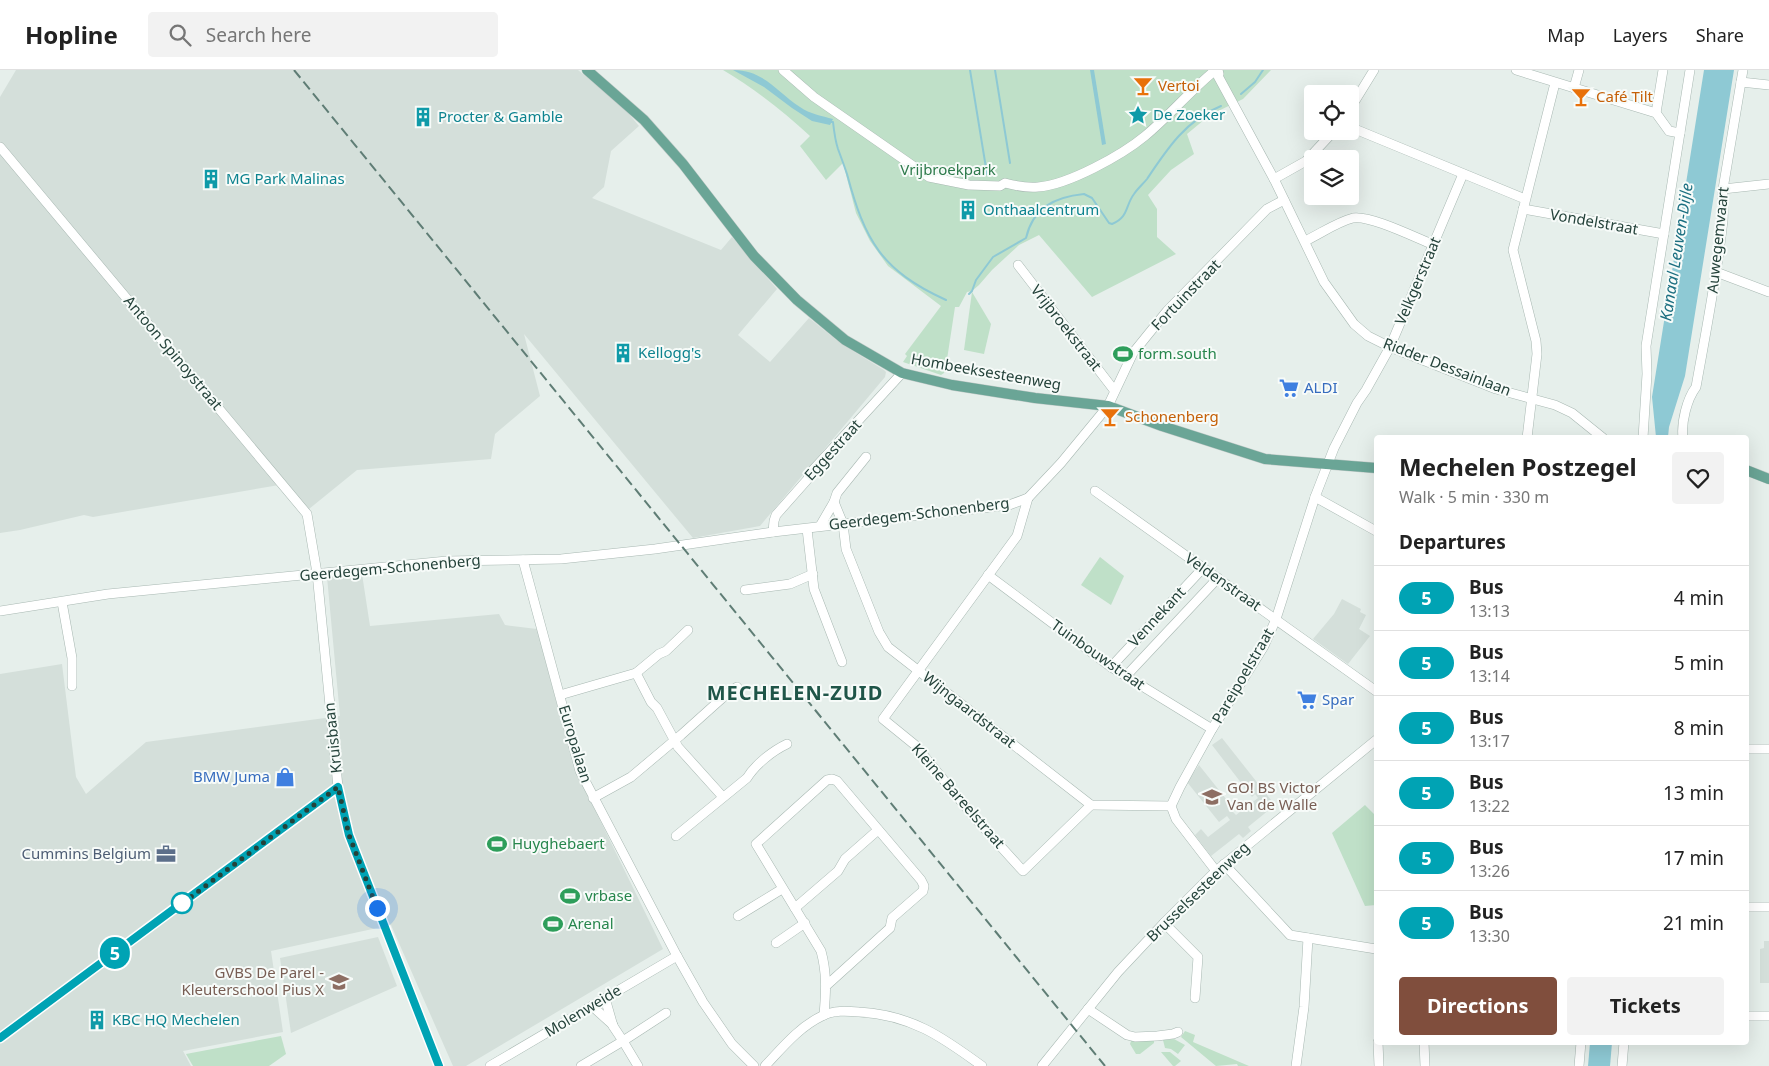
<!DOCTYPE html>
<meta charset="utf-8">
<style>
:root{--surface:#fff;--page:#f2f2f2;--text:#222;--muted:#767676;--line:#e0e0e0;--accent:#804e3d}
body{margin:0;font-family:"Noto Sans",sans-serif;background:var(--page);color:var(--text);height:100vh;display:flex;flex-direction:column;font-size:19px;white-space:nowrap}
*{box-sizing:border-box;margin:0}
p{font-size:16px;color:var(--muted)}
.icon{flex:none;width:28px;height:28px;fill:none;stroke:currentColor;stroke-width:2;stroke-linecap:round;stroke-linejoin:round}
.map{position:relative;flex:1;overflow:hidden}
.details{position:absolute;left:1374px;top:365px;width:375px;height:610px;display:flex;flex-direction:column;background:var(--surface);border-radius:5px;box-shadow:0 5px 20px #0002}
.details>*{flex:none}
.badge{padding:0 10px;border-radius:16px;font-size:18px;line-height:32px}
.fabs{position:absolute;left:1304px;top:15px;display:grid;gap:10px}
.fabs a{display:grid;place-items:center;width:55px;height:55px;border-radius:5px;background:var(--surface);box-shadow:0 5px 20px #0002;font-size:25px}
.you{position:absolute;width:25px;height:25px;margin:-12px;border:4px solid #fff;border-radius:50%;background:#1a73e8;box-shadow:0 0 0 8px #1a73e833}
.map>.badge{position:absolute;translate:-50% -50%;box-shadow:0 0 0 2px #fff}
h2{padding:0 25px;font-size:19px;line-height:45px}
.round{display:grid;place-items:center;flex:none;width:52px;height:52px;border-radius:5px;background:var(--page)}
.head{display:flex;align-items:center;justify-content:space-between;height:85px;padding:0 25px}
h1{font-size:24px;font-weight:700;line-height:38px}
.action{display:flex;gap:10px;margin-top:auto;padding:10px 25px}
.action a{flex:1;height:58px;border-radius:5px;background:var(--accent);color:#fff;font-size:20px;font-weight:700;line-height:58px;text-align:center}
.action a+a{background:var(--page);color:var(--text)}
ul{padding:0;list-style:none}
li{display:flex;align-items:center;gap:15px;height:65px;padding:0 25px;border-top:1px solid var(--line)}
li div{flex:1}
li b{display:block;font-size:19px}
li em{font-style:normal}
li .badge{min-width:55px;font-weight:700;text-align:center}
header{display:flex;align-items:center;gap:30px;box-sizing:border-box;height:70px;padding:0 25px;background:var(--surface);border-bottom:1px solid var(--line)}
header strong{font-size:24px}
nav{display:flex;gap:28px;margin-inline-start:auto;font-size:18px}
.search{width:350px;height:45px;background:var(--page);display:flex;align-items:center;gap:12px;box-sizing:border-box;padding:0 18px;border-radius:5px;color:var(--muted);font-size:19px}
.map>svg:first-child{display:block}
.built{fill:#d4dfda}
.green{fill:#bfe0c8}
.water{fill:#8ec9d4}
.lines{fill:none;stroke-linecap:round;stroke-linejoin:round}
.stream{stroke:#8ec9d4;stroke-width:2}
.minor-casing{stroke:#a8b8b2;stroke-width:10}
.major-casing{stroke:#c2cac8;stroke-width:11}
.minor{stroke:#fff;stroke-width:9}
.major{stroke:#6aa596;stroke-width:10}
.rail{stroke:#5f7d75;stroke-width:2;stroke-dasharray:10 5;stroke-linecap:butt}
.line-casing{stroke:#fff;stroke-width:11}
.line{stroke:#00a3b4;stroke-width:8}
.walk{stroke:#24423a;stroke-width:5;stroke-dasharray:0 9}
.stop-dot{fill:#fff;stroke:#00a3b4;stroke-width:2.5}
.labels{text-anchor:middle;stroke-width:4;stroke-linejoin:round;paint-order:stroke}
.food-label{font-size:15px;fill:#c56008;stroke:#f7fbf9;text-anchor:start}
.culture-label{font-size:15px;fill:#0d838f;stroke:#f7fbf9;text-anchor:start}
.park-label{font-size:15px;fill:#2d7a4b;stroke:#f7fbf9}
.street-label{font-size:15px;fill:#24423a;stroke:#f7fbf9}
.leisure-label{font-size:15px;fill:#27864d;stroke:#f7fbf9;text-anchor:start}
.shop-label{font-size:15px;fill:#366cbe;stroke:#f7fbf9;text-anchor:start}
.education-label{font-size:15px;fill:#785e54;stroke:#f7fbf9;text-anchor:start}
.service-label{font-size:15px;fill:#4e5e75;stroke:#f7fbf9;text-anchor:end}
.water-label{font-size:16px;font-style:italic;fill:#1c6f80;stroke:#f7fbf9}
.district-label{font-size:20px;font-weight:bold;letter-spacing:1px;fill:#1f5548;stroke:#f7fbf9}
</style>
<header>
<strong>Hopline</strong>
<div class="search"><svg class="icon" aria-label="search" viewBox="0 0 24 24"><circle cx="10" cy="10" r="6"/><path d="M15 15l6 6"/></svg>Search here</div>
<nav><a>Map</a><a>Layers</a><a>Share</a></nav>
</header>
<div class="map">
<svg width="1769" height="996" viewBox="0 0 1769 996">
<rect width="100%" height="100%" fill="#e6efeb"/>
<g class="built">
<path d="M 16,0 L 578,0 L 623,37 L 639,56 L 611,81 L 604,117 L 592,128 L 721,180 L 732,167 L 777,219 L 738,265 L 770,292 L 809,248 L 840,273 L 884,300 L 886,302 L 885,307 L 760,456 L 693,468 L 524,264 L 540,326 L 495,364 L 491,389 L 357,400 L 309,439 L 285,414 L 93,447 L 84,445 L 20,460 L 0,463 L 0,27 Z"/>
<path d="M 362,504 L 370,556 L 499,544 L 505,555 L 537,559 L 573,695 L 663,879 L 466,996 L 453,996 L 391,855 L 271,881 L 283,962 L 183,981 L 191,996 L 0,996 L 0,604 L 62,594 L 76,707 L 86,724 L 146,672 L 340,646 L 327,507 Z"/>
<path d="M 1342,529 L 1361,539 L 1360,542 L 1366,545 L 1359,559 L 1370,566 L 1348,594 L 1313,569 L 1334,544 Z"/>
<path d="M 1222,668 L 1275,735 L 1248,757 L 1251,761 L 1243,768 L 1239,764 L 1211,786 L 1195,765 L 1201,759 L 1208,767 L 1230,750 L 1227,746 L 1219,752 L 1187,712 L 1199,695 L 1234,739 L 1232,741 L 1236,745 L 1258,728 L 1255,724 L 1252,727 L 1212,675 Z"/>
<path d="M 378,867 L 397,916 L 291,963 L 280,888 Z"/>
<path d="M 1764,871 L 1769,871 L 1769,913 L 1760,913 L 1760,879 L 1764,878 Z"/>
</g>
<g class="green">
<path d="M 723,0 L 1271,0 L 1243,29 L 1210,45 L 1187,64 L 1194,84 L 1171,100 L 1148,125 L 1157,139 L 1157,167 L 1176,184 L 1092,227 L 1039,165 L 1019,175 L 992,200 L 979,215 L 972,221 L 967,222 L 959,237 L 955,237 L 946,296 L 944,303 L 941,305 L 903,292 L 907,286 L 905,284 L 941,236 L 888,196 L 870,171 L 856,143 L 843,93 L 826,110 L 800,76 L 810,66 C 783,41 755,19 723,0 Z"/>
<path d="M 972,222 L 991,254 L 984,284 L 964,280 Z"/>
<path d="M 1100,487 L 1124,506 L 1111,535 L 1081,515 Z"/>
<path d="M 1365,735 L 1374,744 L 1376,744 L 1376,835 L 1365,836 L 1332,763 Z"/>
<path d="M 1185,961 L 1195,965 L 1193,972 L 1249,996 L 1238,996 L 1237,994 L 1216,996 L 1181,967 Z"/>
<path d="M 281,966 L 286,984 L 269,996 L 193,996 L 186,984 Z"/>
<path d="M 1174,969 L 1185,975 L 1178,984 L 1171,979 L 1165,978 L 1163,970 Z"/>
<path d="M 1131,971 L 1154,971 L 1154,973 L 1140,984 L 1136,984 L 1130,974 Z"/>
<path d="M 1161,982 L 1170,982 L 1181,991 L 1175,996 L 1173,996 Z"/>
</g>
<g class="water">
<path d="M 733,0 C 764,0 777,22 800,37 C 810,44 822,46 833,49 L 830,55 L 812,51 L 792,38 L 764,17 Z"/>
<path d="M 1090,0 L 1094,0 L 1106,74 L 1102,75 Z"/>
<path d="M 1704,0 L 1734,0 L 1685,306 L 1669,357 L 1668,367 L 1656,367 L 1652,327 Z"/>
<path d="M 1590,973 L 1612,973 L 1610,996 L 1588,996 Z"/>
</g>
<g class="lines">
<g class="stream">
<path d="M 970,0 L 987,104"/>
<path d="M 995,0 L 1010,93"/>
<path d="M 1241,24 L 1255,12 L 1263,0"/>
<path d="M 830,52 L 833,52 C 834,61 835,70 838,79 C 841,87 844,95 847,104 C 865,171 881,200 946,230"/>
<path d="M 969,224 L 972,221 L 976,210 L 993,187 L 1026,168 C 1033,138 1054,127 1084,124 L 1092,128 L 1109,153 L 1112,154 C 1129,147 1125,136 1134,124 C 1138,118 1143,114 1147,109 C 1167,79 1186,50 1221,36"/>
</g>
<defs>
<g id="minor">
<path d="M 783,0 L 814,27 L 929,107 L 969,115 L 1000,116 L 1005,113 C 1016,116 1026,118 1038,117 C 1068,115 1122,85 1145,66 C 1168,47 1188,23 1212,3 L 1213,0"/>
<path d="M 1218,0 L 1219,4 L 1218,6 L 1274,109 L 1324,212 L 1354,254 L 1368,266 L 1390,277 L 1496,319 L 1555,335 L 1572,343 L 1603,368"/>
<path d="M 1516,0 L 1656,43 L 1669,61 L 1680,63"/>
<path d="M 1741,12 L 1769,15"/>
<path d="M 1574,18 L 1579,0"/>
<path d="M 1350,39 L 1374,0"/>
<path d="M 1656,43 L 1663,0"/>
<path d="M 1350,57 L 1525,129"/>
<path d="M 0,77 L 307,444 L 317,503 L 338,717 L 349,765 L 439,996"/>
<path d="M 1274,109 L 1306,91 L 1334,61"/>
<path d="M 1723,119 L 1769,114"/>
<path d="M 1523,139 L 1664,164"/>
<path d="M 1305,171 C 1320,164 1337,152 1353,148 C 1370,145 1416,168 1434,175"/>
<path d="M 1018,195 L 1114,320"/>
<path d="M 1716,202 L 1769,222"/>
<path d="M 1527,368 L 1537,284 L 1536,271 L 1513,180 L 1555,13"/>
<path d="M 1643,368 L 1647,304 L 1646,276 L 1690,0"/>
<path d="M 1683,368 C 1681,352 1687,329 1696,317 C 1706,261 1717,206 1723,150 C 1724,140 1722,130 1723,119 L 1743,0"/>
<path d="M 1095,421 L 1376,621"/>
<path d="M 1315,427 L 1376,461"/>
<path d="M 1028,428 L 1017,466 L 883,649 L 915,675 L 974,747 L 1023,801 L 1091,735"/>
<path d="M 834,432 L 843,454 L 846,479 L 879,562 L 888,577 L 1091,735 L 1171,736"/>
<path d="M 820,456 L 834,432 L 837,423 L 866,387"/>
<path d="M 807,459 L 814,519 L 842,592"/>
<path d="M 773,462 L 774,451 L 776,445 L 807,410 L 812,401 L 902,303"/>
<path d="M 523,490 L 580,701 L 677,886 L 703,932 L 732,974 L 754,996"/>
<path d="M 988,505 L 1111,597 L 1212,659"/>
<path d="M 745,520 L 790,514 L 813,504"/>
<path d="M 62,532 L 72,588 L 72,616"/>
<path d="M 0,541 L 108,524 L 447,491 L 561,489 L 655,479 L 773,462 L 1009,435 L 1028,428 L 1061,393 L 1108,336 L 1133,283 L 1167,241 L 1267,139 L 1284,130"/>
<path d="M 1111,597 L 1203,498"/>
<path d="M 636,603 L 651,632 L 657,638 L 678,677 L 723,727"/>
<path d="M 1126,606 L 1218,508"/>
<path d="M 560,625 L 636,603 L 659,584 L 666,581 L 688,560"/>
<path d="M 1746,679 L 1769,679"/>
<path d="M 593,728 L 631,707 L 681,665 L 729,622 L 737,617"/>
<path d="M 676,766 L 747,708 C 755,695 772,681 787,674"/>
<path d="M 1224,794 L 1290,865 L 1376,879"/>
<path d="M 1216,801 L 1176,749 L 1171,736 L 1180,717 L 1212,659 L 1264,576 L 1276,549 L 1315,427 L 1334,378 L 1357,333 L 1366,320 L 1390,277 L 1463,104"/>
<path d="M 1746,837 L 1769,837"/>
<path d="M 795,838 L 838,801 L 845,789 L 878,760"/>
<path d="M 738,846 L 782,819"/>
<path d="M 1164,853 L 1198,887 L 1195,928"/>
<path d="M 776,873 L 805,853"/>
<path d="M 592,936 L 613,955"/>
<path d="M 1088,939 L 1127,965 L 1135,967 L 1157,966 L 1173,964 L 1178,962"/>
<path d="M 824,945 C 826,922 827,903 821,881 L 756,774 L 827,710 L 832,709 L 837,711 L 921,810 L 924,816 L 923,821 L 892,848 L 890,858 L 827,915"/>
<path d="M 1746,946 L 1769,946"/>
<path d="M 0,968 L 338,717"/>
<path d="M 1378,972 L 1379,996"/>
<path d="M 1424,972 L 1425,996"/>
<path d="M 490,996 L 677,886"/>
<path d="M 581,996 L 623,971 L 613,956 L 605,928"/>
<path d="M 638,996 L 623,971 L 666,943"/>
<path d="M 765,996 C 782,978 799,957 822,946 C 833,940 847,941 859,942 C 911,945 941,966 982,996"/>
<path d="M 1042,996 L 1118,902 L 1164,853 L 1216,801 L 1376,670"/>
<path d="M 1296,996 L 1304,937 L 1308,868"/>
<path d="M 1579,996 L 1581,972"/>
<path d="M 1622,996 L 1624,972"/>
</g>
<g id="major">
<path d="M 587,0 L 644,50 L 683,94 L 754,186 L 797,230 L 845,270 L 902,303 L 952,315 L 1035,328 L 1108,336 L 1162,356 L 1265,389 L 1376,398"/>
<path d="M 1746,400 L 1769,409"/>
</g>
</defs>
<use href="#minor" class="minor-casing"/>
<use href="#major" class="major-casing"/>
<use href="#minor" class="minor"/>
<use href="#major" class="major"/>
<path class="rail" d="M 294,0 L 1105,996"/>
</g>
<g class="lines">
<defs>
<path id="line" d="M 0,968 L 338,717 L 349,765 L 439,996"/>
</defs>
<use href="#line" class="line-casing"/>
<use href="#line" class="line"/>
<path class="walk" d="M 182,833 L 176,838 L 338,717 L 349,765 L 377,838"/>
</g>
<defs>
<symbol id="bar-bare" viewBox="-9 -9 18 18"><path d="M-6-5H6L.8 .8V4.5H3.5V6h-7V4.5H-.8V.8Z" fill="#e8710a" stroke="#f7fbf9" stroke-width="2.5" paint-order="stroke"/></symbol>
<symbol id="sight-bare" viewBox="-9 -9 18 18"><path d="M0-6L1.8-2.2L6-1.7L2.9 1.2L3.7 5.4L0 3.3L-3.7 5.4L-2.9 1.2L-6-1.7L-1.8-2.2Z" fill="#0f9aa8" stroke="#f7fbf9" stroke-width="2.5" paint-order="stroke"/></symbol>
<symbol id="building-bare" viewBox="-9 -9 18 18"><path d="M-4-6H4V6H1V3H-1V6H-4ZM-2.5-4.3h1.7v1.8h-1.7ZM.8-4.3h1.7v1.8H.8ZM-2.5-1h1.7V.8h-1.7ZM.8-1h1.7V.8H.8Z" fill="#0f9aa8" stroke="#f7fbf9" stroke-width="2.5" paint-order="stroke"/></symbol>
<symbol id="stadium-bare" viewBox="-9 -9 18 18"><path d="M0-5a6.5 5 0 1 0 0 10a6.5 5 0 1 0 0-10ZM-3.5-1.8h7v3.6h-7Z" fill="#2e9e5b" stroke="#f7fbf9" stroke-width="2.5" paint-order="stroke"/></symbol>
<symbol id="supermarket-bare" viewBox="-9 -9 18 18"><path d="M-6-5.5h2.5l.6 2H6L4.5 2H-2.5L-4.4-4H-6ZM-1.5 3.2a1.3 1.3 0 1 0 .1 0ZM3 3.2a1.3 1.3 0 1 0 .1 0Z" fill="#3f7fe0" stroke="#f7fbf9" stroke-width="2.5" paint-order="stroke"/></symbol>
<symbol id="shop-bare" viewBox="-9 -9 18 18"><path d="M-5-2.5h2.3a2.7 3.5 0 0 1 5.4 0H5L5.5 6h-11ZM-1.5-2.5h3a1.5 2.3 0 0 0-3 0Z" fill="#3f7fe0" stroke="#f7fbf9" stroke-width="2.5" paint-order="stroke"/></symbol>
<symbol id="school-bare" viewBox="-9 -9 18 18"><path d="M0-5L7-2L0 1L-7-2ZM-4 1L0 2.5L4 1V4Q0 6-4 4Z" fill="#8d6e63" stroke="#f7fbf9" stroke-width="2.5" paint-order="stroke"/></symbol>
<symbol id="office-bare" viewBox="-9 -9 18 18"><path d="M-6-3h4V-5.5h4V-3h4V5H-6ZM-1-4.5V-3h2v-1.5ZM-6 0V1H6V0Z" fill="#5c6f8a" stroke="#f7fbf9" stroke-width="2.5" paint-order="stroke"/></symbol>
</defs>
<g fill-rule="evenodd">
<use href="#bar-bare" x="1129" y="2" width="28" height="28"/>
<use href="#bar-bare" x="1567" y="13" width="28" height="28"/>
<use href="#sight-bare" x="1124" y="31" width="28" height="28"/>
<use href="#building-bare" x="409" y="33" width="28" height="28"/>
<use href="#building-bare" x="197" y="95" width="28" height="28"/>
<use href="#building-bare" x="954" y="126" width="28" height="28"/>
<use href="#building-bare" x="609" y="269" width="28" height="28"/>
<use href="#stadium-bare" x="1109" y="270" width="28" height="28"/>
<use href="#supermarket-bare" x="1275" y="304" width="28" height="28"/>
<use href="#bar-bare" x="1096" y="333" width="28" height="28"/>
<use href="#supermarket-bare" x="1293" y="616" width="28" height="28"/>
<use href="#shop-bare" x="271" y="693" width="28" height="28"/>
<use href="#school-bare" x="1198" y="713" width="28" height="28"/>
<use href="#stadium-bare" x="483" y="760" width="28" height="28"/>
<use href="#office-bare" x="152" y="770" width="28" height="28"/>
<use href="#stadium-bare" x="556" y="812" width="28" height="28"/>
<use href="#stadium-bare" x="539" y="840" width="28" height="28"/>
<use href="#school-bare" x="325" y="898" width="28" height="28"/>
<use href="#building-bare" x="83" y="936" width="28" height="28"/>
</g>
<circle class="stop-dot" cx="182" cy="833" r="10"/>
<g class="labels">
<g class="food-label">
<text x="1158" y="21">Vertoi</text>
<text x="1596" y="32">Café Tilt</text>
<text x="1125" y="352">Schonenberg</text>
</g>
<g class="culture-label">
<text x="1153" y="50">De Zoeker</text>
<text x="438" y="52">Procter &amp; Gamble</text>
<text x="226" y="114">MG Park Malinas</text>
<text x="983" y="145">Onthaalcentrum</text>
<text x="638" y="288">Kellogg's</text>
<text x="112" y="955">KBC HQ Mechelen</text>
</g>
<g class="park-label">
<text x="948" y="105">Vrijbroekpark</text>
</g>
<g class="street-label">
<text transform="translate(1594 152) rotate(10)" y="5">Vondelstraat</text>
<text transform="translate(1718 170) rotate(-84)" y="5">Auwegemvaart</text>
<text transform="translate(1418 211) rotate(-67)" y="5">Velkgerstraat</text>
<text transform="translate(1186 225) rotate(-46)" y="5">Fortuinstraat</text>
<text transform="translate(1066 258) rotate(52)" y="5">Vrijbroekstraat</text>
<text transform="translate(173 283) rotate(50)" y="5">Antoon Spinoystraat</text>
<text transform="translate(1447 297) rotate(21)" y="5">Ridder Dessainlaan</text>
<text transform="translate(986 302) rotate(10)" y="5">Hombeeksesteenweg</text>
<text transform="translate(833 380) rotate(-48)" y="5">Eggestraat</text>
<text transform="translate(919 444) rotate(-7)" y="5">Geerdegem-Schonenberg</text>
<text transform="translate(390 498) rotate(-5)" y="5">Geerdegem-Schonenberg</text>
<text transform="translate(1223 512) rotate(35)" y="5">Veldenstraat</text>
<text transform="translate(1157 547) rotate(-47)" y="5">Vennekant</text>
<text transform="translate(1098 585) rotate(35)" y="5">Tuinbouwstraat</text>
<text transform="translate(1243 606) rotate(-60)" y="5">Pareipoelstraat</text>
<text transform="translate(969 640) rotate(38)" y="5">Wijngaardstraat</text>
<text transform="translate(333 668) rotate(-96)" y="5">Kruisbaan</text>
<text transform="translate(575 674) rotate(73)" y="5">Europalaan</text>
<text transform="translate(958 726) rotate(49)" y="5">Kleine Bareelstraat</text>
<text transform="translate(1198 822) rotate(-44)" y="5">Brusselsesteenweg</text>
<text transform="translate(583 941) rotate(-31)" y="5">Molenweide</text>
</g>
<g class="leisure-label">
<text x="1138" y="289">form.south</text>
<text x="512" y="779">Huyghebaert</text>
<text x="585" y="831">vrbase</text>
<text x="568" y="859">Arenal</text>
</g>
<g class="shop-label">
<text x="1304" y="323">ALDI</text>
<text x="1322" y="635">Spar</text>
<text x="270" y="712" text-anchor="end">BMW Juma</text>
</g>
<g class="education-label">
<text x="1227" y="723">GO! BS Victor<tspan x="1227" dy="17">Van de Walle</tspan></text>
<text x="324" y="908" text-anchor="end">GVBS De Parel -<tspan x="324" dy="17">Kleuterschool Pius X</tspan></text>
</g>
<g class="service-label">
<text x="151" y="789">Cummins Belgium</text>
</g>
<g class="water-label">
<text transform="translate(1676 182) rotate(-81)" y="6">Kanaal Leuven-Dijle</text>
</g>
<g class="district-label">
<text x="795" y="630">MECHELEN-ZUID</text>
</g>
</g>
</svg>
<div class="fabs">
<a><svg class="icon" aria-label="locate" viewBox="0 0 24 24"><circle cx="12" cy="12" r="6"/><path d="M12 2v4M12 18v4M2 12h4M18 12h4"/></svg></a>
<a><svg class="icon" aria-label="layers" viewBox="0 0 24 24"><path d="M12 4l9 5-9 5-9-5zM3 14l9 5 9-5"/></svg></a>
</div>
<div class="you" style="left:377px;top:838px"></div>
<b class="badge" style="left:115px;top:883px;background:#00a3b4;color:#fff">5</b>
<section class="details">
<div class="head"><div><h1>Mechelen Postzegel</h1><p>Walk · 5 min · 330 m</p></div><a class="round"><svg class="icon" aria-label="heart" viewBox="0 0 24 24"><path d="M12 20l-8-8c-3-5 5-10 8-4 3-6 11-1 8 4z"/></svg></a></div>
<h2>Departures</h2>
<ul>
<li><span class="badge" style="background:#00a3b4;color:#fff">5</span><div><b>Bus</b><p>13:13</p></div><em>4 min</em></li>
<li><span class="badge" style="background:#00a3b4;color:#fff">5</span><div><b>Bus</b><p>13:14</p></div><em>5 min</em></li>
<li><span class="badge" style="background:#00a3b4;color:#fff">5</span><div><b>Bus</b><p>13:17</p></div><em>8 min</em></li>
<li><span class="badge" style="background:#00a3b4;color:#fff">5</span><div><b>Bus</b><p>13:22</p></div><em>13 min</em></li>
<li><span class="badge" style="background:#00a3b4;color:#fff">5</span><div><b>Bus</b><p>13:26</p></div><em>17 min</em></li>
<li><span class="badge" style="background:#00a3b4;color:#fff">5</span><div><b>Bus</b><p>13:30</p></div><em>21 min</em></li>
</ul>
<div class="action"><a>Directions</a><a>Tickets</a></div>
</section>
</div>
